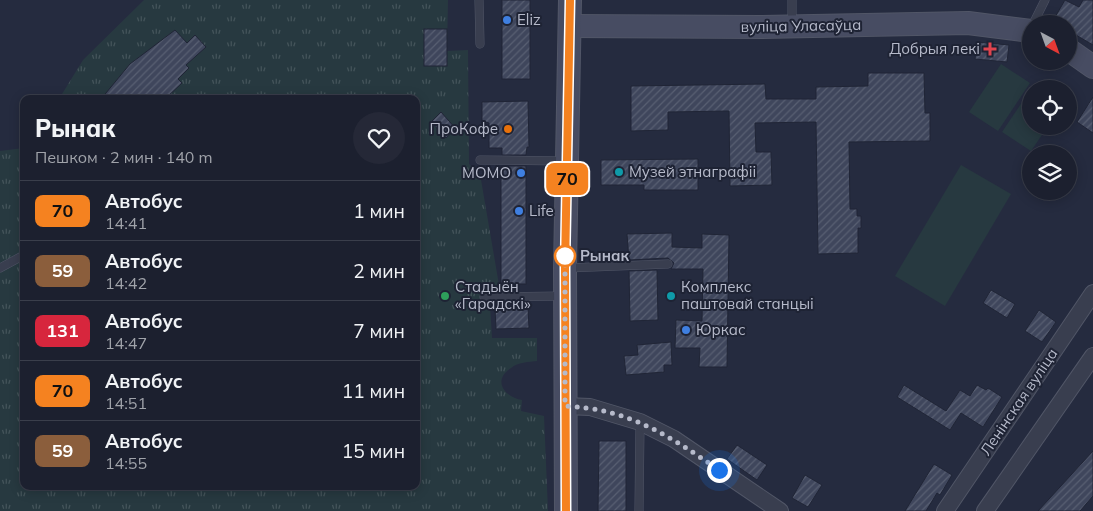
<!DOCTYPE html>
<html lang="ru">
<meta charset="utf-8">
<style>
:root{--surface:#1c202f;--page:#252837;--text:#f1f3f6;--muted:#a0a3aa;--line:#3a3e4b}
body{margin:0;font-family:Mulish,sans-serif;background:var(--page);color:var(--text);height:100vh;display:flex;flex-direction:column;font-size:19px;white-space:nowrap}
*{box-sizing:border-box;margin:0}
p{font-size:16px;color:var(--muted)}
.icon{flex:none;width:28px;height:28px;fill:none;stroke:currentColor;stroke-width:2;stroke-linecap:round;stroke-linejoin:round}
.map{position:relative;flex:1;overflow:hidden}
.details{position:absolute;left:20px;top:95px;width:400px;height:395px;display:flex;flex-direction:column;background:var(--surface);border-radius:10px;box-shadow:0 2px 12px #0003,0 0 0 1px var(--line)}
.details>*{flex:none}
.badge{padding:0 10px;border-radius:8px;font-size:18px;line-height:32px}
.needle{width:32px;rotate:139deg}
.controls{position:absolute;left:1022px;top:15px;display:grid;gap:10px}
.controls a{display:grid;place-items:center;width:55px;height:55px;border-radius:50%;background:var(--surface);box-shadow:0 2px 12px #0003,0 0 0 1px var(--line);font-size:25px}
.you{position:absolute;width:25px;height:25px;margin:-12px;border:4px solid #fff;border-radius:50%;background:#1a73e8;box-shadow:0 0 0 8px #1a73e833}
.map>.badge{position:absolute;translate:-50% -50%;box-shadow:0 0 0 2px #fff}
.round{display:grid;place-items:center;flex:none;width:52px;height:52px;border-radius:26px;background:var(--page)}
.summary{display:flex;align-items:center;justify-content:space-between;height:85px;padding:0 15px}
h1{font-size:24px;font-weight:800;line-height:38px}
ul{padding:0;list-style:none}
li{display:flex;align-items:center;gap:15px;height:60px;padding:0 15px;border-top:1px solid var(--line)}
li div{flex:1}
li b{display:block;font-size:19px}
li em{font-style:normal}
li .badge{min-width:55px;font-weight:700;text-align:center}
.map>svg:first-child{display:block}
.grass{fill:#273940}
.park{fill:url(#park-tufts)}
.building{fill:url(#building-hatch);stroke:#202536}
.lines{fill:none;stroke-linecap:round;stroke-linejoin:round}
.service-casing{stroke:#515667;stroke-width:9}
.minor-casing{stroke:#515667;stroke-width:18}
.secondary-casing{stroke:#515667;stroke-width:24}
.service{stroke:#393e4f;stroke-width:8}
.minor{stroke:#393e4f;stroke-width:16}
.secondary{stroke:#474c62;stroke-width:22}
.line-casing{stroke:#fff;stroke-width:11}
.line{stroke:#f58220;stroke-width:8}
.walk{stroke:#b6baca;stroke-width:5;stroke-dasharray:0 9}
.shop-dot{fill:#3f7fe0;stroke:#1e2334;stroke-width:2}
.health-dot{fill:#e0444e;stroke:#1e2334;stroke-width:2}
.food-dot{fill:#e8710a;stroke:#1e2334;stroke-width:2}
.culture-dot{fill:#0f9aa8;stroke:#1e2334;stroke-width:2}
.stop-dot{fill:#fff;stroke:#f58220;stroke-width:2.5}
.leisure-dot{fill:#2e9e5b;stroke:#1e2334;stroke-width:2}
.labels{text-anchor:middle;stroke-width:4;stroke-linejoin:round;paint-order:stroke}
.poi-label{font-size:15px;fill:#b6baca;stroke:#1e2334;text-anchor:start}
.street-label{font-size:15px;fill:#b6baca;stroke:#1e2334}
.stop-label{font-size:15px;font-weight:bold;fill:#b6baca;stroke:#1e2334;text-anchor:start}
</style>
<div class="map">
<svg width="1093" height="511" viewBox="0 0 1093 511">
<defs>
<pattern id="park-tufts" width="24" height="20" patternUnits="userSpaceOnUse" patternTransform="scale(1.25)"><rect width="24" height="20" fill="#273940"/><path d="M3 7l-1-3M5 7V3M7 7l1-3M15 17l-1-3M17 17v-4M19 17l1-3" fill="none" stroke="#44545a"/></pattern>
<pattern id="building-hatch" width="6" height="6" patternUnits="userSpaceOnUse" patternTransform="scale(1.25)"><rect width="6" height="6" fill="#3f465c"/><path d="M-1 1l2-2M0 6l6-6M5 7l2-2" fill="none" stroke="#585f72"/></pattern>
</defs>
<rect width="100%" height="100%" fill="#252b3f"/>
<g class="grass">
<path d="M 1001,64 L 1030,83 L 998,131 L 969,112 Z"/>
<path d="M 1031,89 L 1031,126 L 1048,126 L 1031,151 L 1002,132 Z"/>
<path d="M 961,165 L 1011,194 L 945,306 L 895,276 Z"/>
</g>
<path class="park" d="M 144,0 L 448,0 L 447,51 L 468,50 L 469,164 L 480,174 L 499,285 L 490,305 L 492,338 L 537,338 L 537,361 C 528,362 518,362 511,368 C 492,380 504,397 522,400 L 521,411 L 544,416 L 548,511 L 0,511 L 0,151 L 24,148 L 24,486 L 416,486 L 416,99 L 59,99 L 83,60 Z"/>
<g class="building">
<rect x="502" y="0" width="28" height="79"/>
<path d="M 1065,0 L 1079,7 L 1083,0 L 1093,0 L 1093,45 L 1069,31 L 1069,24 L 1051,24 Z"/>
<rect x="424" y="29" width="23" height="37"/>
<path d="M 175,30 L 187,43 L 195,35 L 206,47 L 186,65 L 189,68 L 178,79 L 182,83 L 165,99 L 101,99 L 130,64 Z"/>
<path d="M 977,42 L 1009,45 L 1007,62 L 975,59 Z"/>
<path d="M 868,73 L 924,73 L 925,113 L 930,113 L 930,141 L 849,142 L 850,209 L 857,209 L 857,216 L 861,216 L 861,228 L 858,228 L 858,253 L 818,254 L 816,122 L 755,123 L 756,152 L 771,152 L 772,185 L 730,186 L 729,111 L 668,112 L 668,130 L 631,131 L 631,86 L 765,84 L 766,99 L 816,99 L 816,87 L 868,86 Z"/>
<path d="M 1093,97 L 1093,133 L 1077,122 Z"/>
<path d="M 528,101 L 529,147 L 527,147 L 526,155 L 502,155 L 502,148 L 489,148 L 489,123 L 482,121 L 482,102 Z"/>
<path d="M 441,112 L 456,129 L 446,138 L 431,122 Z"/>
<path d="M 698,159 L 698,190 L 644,190 L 644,185 L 601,185 L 601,160 Z"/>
<rect x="501" y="166" width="25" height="118"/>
<path d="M 672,233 L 672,247 L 702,248 L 702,234 L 729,235 L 727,367 L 699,367 L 700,348 L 675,348 L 676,320 L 702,321 L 703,269 L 671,269 L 674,263 L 668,258 L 629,260 L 627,234 Z"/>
<path d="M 657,270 L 658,320 L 630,321 L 629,271 Z"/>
<path d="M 991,290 L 1015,304 L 1007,318 L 983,303 Z"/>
<path d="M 528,307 L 529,328 L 496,329 L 495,308 Z"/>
<path d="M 1039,310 L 1056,322 L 1042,342 L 1025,331 Z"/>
<path d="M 671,342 L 672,365 L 664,365 L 664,372 L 626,375 L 624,356 L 638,355 L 637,345 Z"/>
<path d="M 904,385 L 946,411 L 960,390 L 970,396 L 977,385 L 986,390 L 988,388 L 1002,397 L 983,427 L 961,413 L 950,430 L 897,397 Z"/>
<path d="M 599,441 L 626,441 L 626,511 L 598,511 Z"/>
<path d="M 737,445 L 767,465 L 757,480 L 727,459 Z"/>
<path d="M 1093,451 L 1093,496 L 1080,511 L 1038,511 Z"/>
<path d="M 934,464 L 952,475 L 940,495 L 937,493 L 926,511 L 905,511 Z"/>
<path d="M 805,475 L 822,485 L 808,507 L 792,498 Z"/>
</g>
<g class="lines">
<defs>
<g id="service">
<path d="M 479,0 L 480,44"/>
<path d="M 792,24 L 792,0"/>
<path d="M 1033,24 L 1045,0"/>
<path d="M 480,160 L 565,161"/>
<path d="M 0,268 L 24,255"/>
<path d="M 567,268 L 668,264"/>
<path d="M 484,297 L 562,296"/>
<path d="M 639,511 L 640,423"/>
</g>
<g id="minor">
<path d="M 565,406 L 590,407 L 640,422 L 674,439 L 780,511"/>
<path d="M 945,511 L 1093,293"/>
<path d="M 985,511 L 1093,356"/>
</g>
<g id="secondary">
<path d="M 570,26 L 760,27 L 968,23 L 1031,31"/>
<path d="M 1069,50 L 1093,67"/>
<path d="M 566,511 L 565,268 L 570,0"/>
</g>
</defs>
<use href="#service" class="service-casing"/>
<use href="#minor" class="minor-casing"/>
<use href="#secondary" class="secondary-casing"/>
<use href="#service" class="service"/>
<use href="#minor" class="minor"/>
<use href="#secondary" class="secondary"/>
</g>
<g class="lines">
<defs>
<path id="line" d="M 566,511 L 565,268 L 570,0"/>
</defs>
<use href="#line" class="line-casing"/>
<use href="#line" class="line"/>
<path class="walk" d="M 565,256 L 565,406 C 629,409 668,435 719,470"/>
</g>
<g class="shop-dot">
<circle cx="507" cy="20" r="5"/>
<circle cx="521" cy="173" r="5"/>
<circle cx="519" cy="211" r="5"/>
<circle cx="686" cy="330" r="5"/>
</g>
<path class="health-dot" d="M987.5 41.5h5v5h5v5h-5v5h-5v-5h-5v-5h5z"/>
<circle class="food-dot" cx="508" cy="129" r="5"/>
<g class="culture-dot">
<circle cx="619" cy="172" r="5"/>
<circle cx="671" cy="296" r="5"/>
</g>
<circle class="stop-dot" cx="565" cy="256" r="10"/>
<circle class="leisure-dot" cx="445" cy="296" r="5"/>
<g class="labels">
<g class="poi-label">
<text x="517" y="25">Eliz</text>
<text x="980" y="54" text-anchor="end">Добрыя лекі</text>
<text x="498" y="134" text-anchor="end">ПроКофе</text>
<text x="629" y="177">Музей этнаграфіі</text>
<text x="511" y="178" text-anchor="end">МОМО</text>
<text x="529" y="216">Life</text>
<text x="455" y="292">Стадыён<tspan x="455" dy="17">«Гарадскі»</tspan></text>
<text x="681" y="292">Комплекс<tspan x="681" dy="17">паштовай станцыі</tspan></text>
<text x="696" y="335">Юркас</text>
</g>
<g class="street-label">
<text transform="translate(801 26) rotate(-1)" y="5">вуліца Уласаўца</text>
<text transform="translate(1019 402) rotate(-56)" y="5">Ленінская вуліца</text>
</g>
<g class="stop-label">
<text x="580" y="261">Рынак</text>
</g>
</g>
</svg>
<div class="controls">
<a><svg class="needle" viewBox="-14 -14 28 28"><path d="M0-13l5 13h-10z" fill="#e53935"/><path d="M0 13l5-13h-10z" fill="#a0a3aa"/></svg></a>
<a><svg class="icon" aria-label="locate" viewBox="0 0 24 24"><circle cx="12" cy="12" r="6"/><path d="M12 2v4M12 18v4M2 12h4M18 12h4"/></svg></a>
<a><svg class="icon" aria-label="layers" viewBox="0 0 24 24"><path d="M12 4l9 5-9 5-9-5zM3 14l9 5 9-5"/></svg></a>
</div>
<div class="you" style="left:719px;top:470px"></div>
<b class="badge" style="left:567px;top:179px;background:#f58220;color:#111">70</b>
<section class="details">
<div class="summary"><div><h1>Рынак</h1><p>Пешком · 2 мин · 140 m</p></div><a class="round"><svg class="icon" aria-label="heart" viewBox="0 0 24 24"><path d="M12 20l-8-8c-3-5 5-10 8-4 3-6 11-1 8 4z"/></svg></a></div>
<ul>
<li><span class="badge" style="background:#f58220;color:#111">70</span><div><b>Автобус</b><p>14:41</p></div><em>1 мин</em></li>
<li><span class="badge" style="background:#8b5e3c;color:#fff">59</span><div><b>Автобус</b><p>14:42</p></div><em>2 мин</em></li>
<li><span class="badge" style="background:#d7263d;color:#fff">131</span><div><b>Автобус</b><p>14:47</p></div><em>7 мин</em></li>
<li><span class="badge" style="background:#f58220;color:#111">70</span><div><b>Автобус</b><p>14:51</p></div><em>11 мин</em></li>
<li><span class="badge" style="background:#8b5e3c;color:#fff">59</span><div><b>Автобус</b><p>14:55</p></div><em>15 мин</em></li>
</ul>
</section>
</div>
